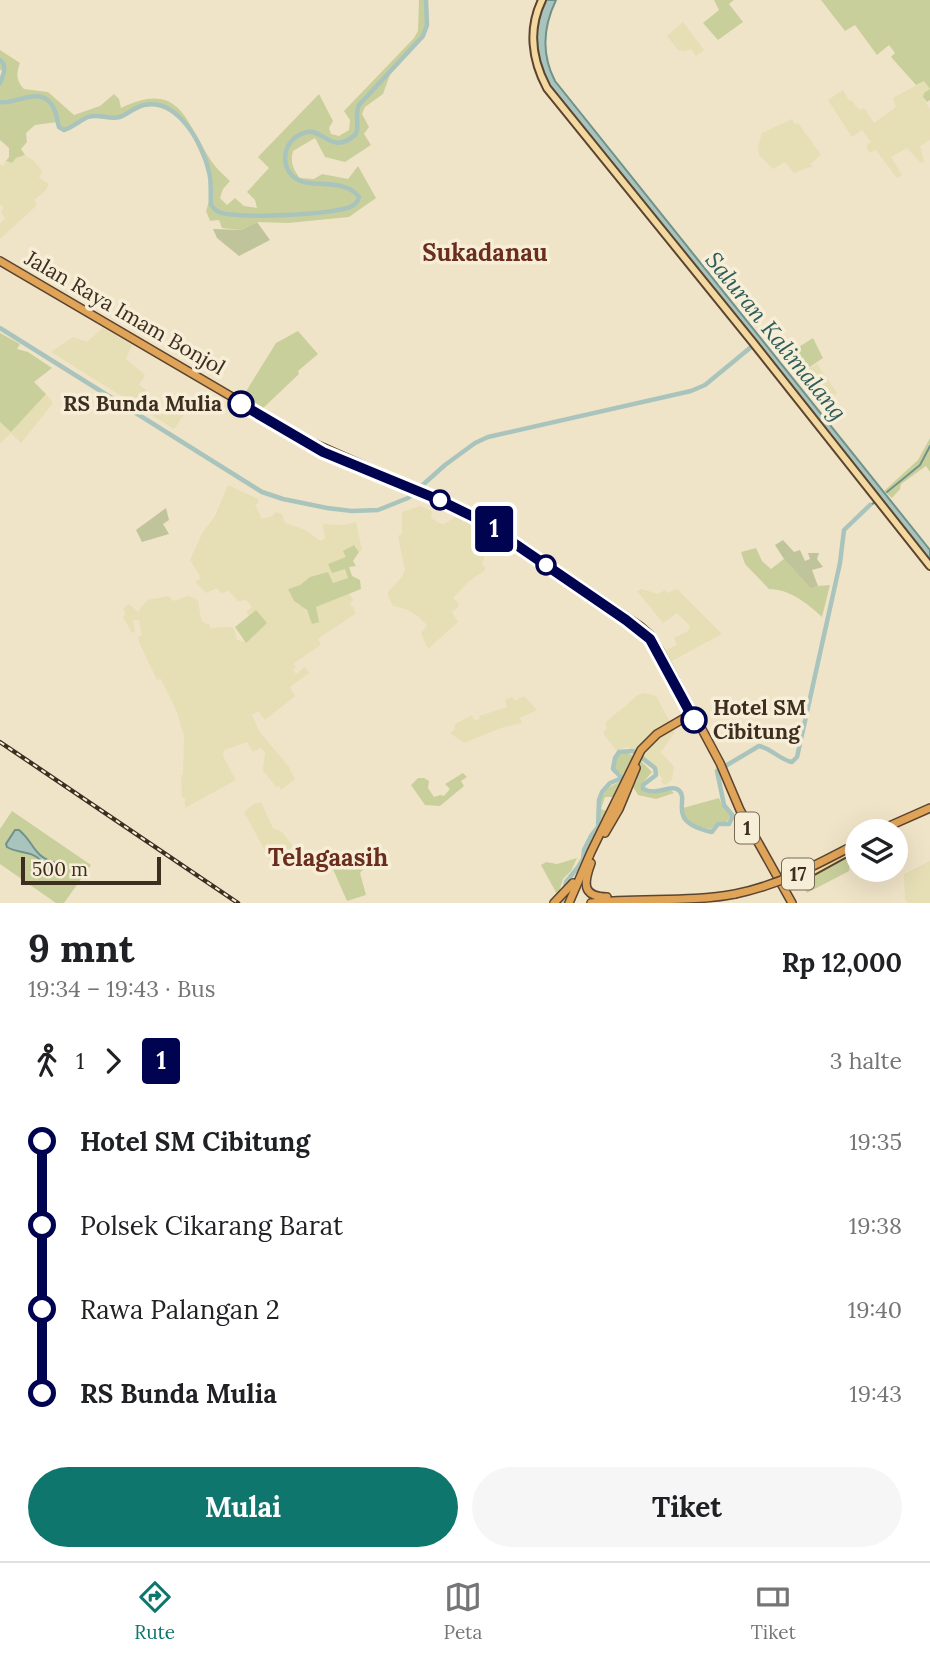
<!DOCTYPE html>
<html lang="id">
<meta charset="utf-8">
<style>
:root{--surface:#fff;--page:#f6f6f6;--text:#202124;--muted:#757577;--line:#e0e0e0;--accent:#0f766e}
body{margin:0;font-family:Lora,serif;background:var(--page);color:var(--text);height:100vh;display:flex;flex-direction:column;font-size:26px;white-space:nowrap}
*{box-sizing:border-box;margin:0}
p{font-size:23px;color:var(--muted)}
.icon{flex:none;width:38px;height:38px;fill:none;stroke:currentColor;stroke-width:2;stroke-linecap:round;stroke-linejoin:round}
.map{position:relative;height:903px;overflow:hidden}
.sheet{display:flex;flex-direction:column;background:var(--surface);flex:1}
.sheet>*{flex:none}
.badge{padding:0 14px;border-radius:5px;font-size:24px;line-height:46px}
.fabs{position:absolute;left:845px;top:819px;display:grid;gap:14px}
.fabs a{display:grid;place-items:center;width:63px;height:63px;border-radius:50%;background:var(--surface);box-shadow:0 7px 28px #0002;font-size:35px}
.scale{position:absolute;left:21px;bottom:18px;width:140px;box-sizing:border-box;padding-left:7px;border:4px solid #3d2e20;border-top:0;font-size:19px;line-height:24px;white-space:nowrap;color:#3d2e20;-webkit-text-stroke:5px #f7eed8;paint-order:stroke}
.map>.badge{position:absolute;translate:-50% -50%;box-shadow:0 0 0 4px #fff}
.legs{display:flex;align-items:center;gap:10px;height:77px;padding:0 28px;font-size:23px}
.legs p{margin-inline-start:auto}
.head{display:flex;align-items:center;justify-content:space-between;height:119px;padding:0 28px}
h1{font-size:38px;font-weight:700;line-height:52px}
.button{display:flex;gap:14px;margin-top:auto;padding:14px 28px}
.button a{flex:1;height:80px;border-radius:42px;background:var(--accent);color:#fff;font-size:28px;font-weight:700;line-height:80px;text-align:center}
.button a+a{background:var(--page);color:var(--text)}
ul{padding:0 28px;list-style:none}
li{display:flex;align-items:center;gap:24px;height:84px;font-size:26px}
li i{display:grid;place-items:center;width:10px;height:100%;margin:0 9px;background:currentColor}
li i::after{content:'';width:18px;height:18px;margin:-9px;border:5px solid;border-radius:50%;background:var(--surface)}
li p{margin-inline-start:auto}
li:first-child i{background:linear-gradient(#0000 50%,currentColor 0)}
li:last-child i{background:linear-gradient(currentColor 50%,#0000 0)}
.dock{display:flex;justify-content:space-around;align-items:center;height:98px;border-top:2px solid var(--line);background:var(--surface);font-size:19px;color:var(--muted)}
.dock a{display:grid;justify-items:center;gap:4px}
.dock .on{color:var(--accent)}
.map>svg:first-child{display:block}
.farmland{fill:#e6deb5}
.green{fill:#c9cf9b}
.cemetery{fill:#bfc49a}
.water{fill:#a9c4bc;stroke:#6f938a;stroke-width:2}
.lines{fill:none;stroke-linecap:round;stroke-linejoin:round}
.stream{stroke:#6f938a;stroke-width:2}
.river{stroke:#a9c4bc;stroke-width:4.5}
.major-casing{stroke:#5b4430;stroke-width:10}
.highway-casing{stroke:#5b4430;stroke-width:10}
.major{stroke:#f3d9a0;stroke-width:6}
.highway{stroke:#e0a458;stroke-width:7}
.rail-casing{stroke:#3d2e20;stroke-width:4.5}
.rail{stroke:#f7eed8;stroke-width:2;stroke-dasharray:5;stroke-linecap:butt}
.highway-bridge-casing{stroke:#5b4430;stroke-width:10;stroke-linecap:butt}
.highway-bridge{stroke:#e0a458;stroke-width:7}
.line-1-casing{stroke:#fff;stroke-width:16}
.line-1{stroke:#000350;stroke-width:10}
.stop-1-dot{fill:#fff;stroke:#000350;stroke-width:3.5}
.labels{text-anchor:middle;stroke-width:7;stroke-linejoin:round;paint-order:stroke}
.shield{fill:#f7eed8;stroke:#756857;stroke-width:2}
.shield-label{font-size:19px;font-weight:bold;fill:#3d2e20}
.street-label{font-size:21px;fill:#3d2e20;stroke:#f7eed8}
.stop-label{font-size:21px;font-weight:bold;fill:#3d2e20;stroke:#f7eed8;text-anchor:end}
.water-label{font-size:23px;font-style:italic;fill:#2f5d5a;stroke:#f7eed8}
.quarter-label{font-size:24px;font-weight:bold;fill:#6b2e1e;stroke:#f7eed8}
</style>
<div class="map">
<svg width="930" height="903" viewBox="0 0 930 903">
<rect width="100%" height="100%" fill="#f0e4c8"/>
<g class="farmland">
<path d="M 683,22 L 704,50 L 696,56 L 691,49 L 685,51 L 678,50 L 667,36 Z"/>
<path d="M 924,81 L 930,89 L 923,97 L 930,110 L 930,140 L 920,146 L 924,161 L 921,163 L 907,148 L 891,157 L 902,175 L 897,178 L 876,150 L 870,153 L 866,146 L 871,142 L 862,130 L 852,137 L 828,100 L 843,90 L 849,101 L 851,100 L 859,110 L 864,108 L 874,123 L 896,107 L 893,98 Z"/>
<path d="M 792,119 L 795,124 L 798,123 L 821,155 L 810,164 L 813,166 L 794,173 L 785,162 L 773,169 L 759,155 L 758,147 L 762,133 Z"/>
<path d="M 25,155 L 34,161 L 42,171 L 39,178 L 49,184 L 46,190 L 34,200 L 37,205 L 0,239 L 0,224 L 5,218 L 1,212 L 4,208 L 0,204 L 0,164 L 3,166 L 6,161 L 12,163 L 16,158 Z"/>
<path d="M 103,328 L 132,345 L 126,359 L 145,375 L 139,385 L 146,390 L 148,401 L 154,408 L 157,406 L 166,411 L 184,415 L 174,429 L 51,352 L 73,337 L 87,342 Z"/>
<path d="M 817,364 L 837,393 L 833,396 L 834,399 L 828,403 L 824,399 L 819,401 L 806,384 L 813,380 L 808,369 Z"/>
<path d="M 46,394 L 53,403 L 21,443 L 11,433 L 0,443 L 0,422 L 11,432 Z"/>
<path d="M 228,485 L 258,499 L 259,502 L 255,505 L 262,519 L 272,516 L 276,512 L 282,514 L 285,523 L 306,530 L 320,541 L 325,538 L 323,524 L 344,525 L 356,522 L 362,550 L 359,552 L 355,545 L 346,557 L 345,569 L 348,578 L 333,583 L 328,572 L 310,577 L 300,585 L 288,589 L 294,601 L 299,606 L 302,605 L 309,615 L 316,614 L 316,607 L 349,593 L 353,600 L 350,604 L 354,608 L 355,614 L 318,639 L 321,645 L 294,663 L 296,667 L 293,670 L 296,674 L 305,667 L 309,673 L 290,687 L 295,696 L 265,720 L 258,711 L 252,715 L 259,731 L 289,767 L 295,779 L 281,790 L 279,786 L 276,787 L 263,770 L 265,752 L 260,748 L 253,752 L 247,742 L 224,750 L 223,756 L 236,780 L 185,808 L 185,798 L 182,797 L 181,775 L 183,775 L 184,736 L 177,712 L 161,679 L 157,680 L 140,644 L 138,637 L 142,635 L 139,620 L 133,620 L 135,632 L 132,633 L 123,617 L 126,614 L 123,609 L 129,604 L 138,612 L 147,600 L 169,596 L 173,601 L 188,596 L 198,600 L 201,619 L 204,623 L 209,624 L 210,628 L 232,627 L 235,631 L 237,640 L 246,642 L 256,610 L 249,616 L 246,612 L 252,607 L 246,600 L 238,601 L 229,591 L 221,593 L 217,588 L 206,593 L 195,582 L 201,578 L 190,560 L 203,532 L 215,516 Z"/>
<path d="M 420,506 L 432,511 L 431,518 L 439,523 L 444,524 L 459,515 L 481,526 L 479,530 L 488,549 L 482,563 L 485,568 L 484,571 L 469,581 L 453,598 L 459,604 L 457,608 L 452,612 L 458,622 L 428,649 L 421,633 L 427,625 L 418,616 L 406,609 L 393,606 L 388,596 L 388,592 L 402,577 L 405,570 L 398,536 L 402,534 L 402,512 Z"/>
<path d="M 642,589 L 658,594 L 665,590 L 667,593 L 677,589 L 722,634 L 670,662 L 663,651 L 677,645 L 674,638 L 688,631 L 690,626 L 677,613 L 663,623 L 637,591 Z"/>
<path d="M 644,693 L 656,696 L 675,732 L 661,752 L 674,767 L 672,780 L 665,785 L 661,782 L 662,778 L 652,764 L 627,747 L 617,751 L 603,733 L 607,728 L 605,723 L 638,695 Z"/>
<path d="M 524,696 L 537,710 L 520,718 L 522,723 L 501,728 L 464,743 L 450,733 L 455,729 L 454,726 L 457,723 L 472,715 L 474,720 L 480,719 L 479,716 L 507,707 L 505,700 L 512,697 L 515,701 Z"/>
<path d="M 261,802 L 273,828 L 282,832 L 293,846 L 285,853 L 281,845 L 279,846 L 282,852 L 279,858 L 270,860 L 244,812 L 254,804 Z"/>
<path d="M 930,861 L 930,903 L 908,903 L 905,900 L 904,874 Z"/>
</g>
<g class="green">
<path d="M 419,0 L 426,0 L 427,25 L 423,36 L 392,69 L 383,94 L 365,107 L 362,114 L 369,127 L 364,134 L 371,145 L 345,162 L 325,157 L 315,138 L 293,151 C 290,162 293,169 300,178 L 314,179 L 322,174 L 348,179 L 358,166 L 376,198 L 349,217 L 288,223 L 257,222 L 241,230 L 222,228 L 219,220 L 210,221 L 206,211 L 210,198 L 209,172 L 192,135 L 182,119 L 172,110 L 161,105 L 142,105 L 122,116 L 109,119 L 91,116 L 64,130 L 57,122 L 35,125 L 26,133 L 27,142 L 21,149 L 25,155 L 16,158 L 12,163 L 6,161 L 9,157 L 9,148 L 0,140 L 0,78 L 4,71 L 0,70 L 0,50 L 20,63 C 16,74 16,80 24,89 L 48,92 L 74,115 L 100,106 L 114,94 L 119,99 L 121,108 C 184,78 185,126 215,166 C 219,171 225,176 230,181 L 223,189 L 220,198 L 227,205 L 235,198 L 244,206 L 257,208 L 255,200 L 247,192 L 269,168 L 258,157 L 319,94 L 333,121 L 329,128 L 331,134 L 339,136 L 349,130 L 350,120 L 344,111 L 414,38 L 418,31 Z"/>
<path d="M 714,0 L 734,0 L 729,4 L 743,22 L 718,40 L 703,23 L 719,10 Z"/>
<path d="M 821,0 L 930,0 L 930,100 L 927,102 L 923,97 L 924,93 L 930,89 L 924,81 L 916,85 L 891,57 L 895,53 L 889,45 L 877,55 L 855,25 L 845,31 Z"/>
<path d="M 298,331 L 318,354 L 298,371 L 299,374 L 259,412 L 240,401 L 276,343 Z"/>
<path d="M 0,333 L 20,344 L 17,349 L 28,352 L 52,368 L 34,382 L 46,394 L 11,432 L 0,422 Z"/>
<path d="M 813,338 L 823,358 L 798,375 L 791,364 L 799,358 L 794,350 Z"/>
<path d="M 930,438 L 930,472 L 926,466 L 901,484 L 900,489 L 892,498 L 884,491 L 918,460 Z"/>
<path d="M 354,545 L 359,552 L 353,561 L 356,566 L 349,567 L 352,576 L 360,580 L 361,589 L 316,607 L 319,622 L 312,624 L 307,610 L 294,601 L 288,589 L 300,585 L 310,577 L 328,572 L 333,583 L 348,578 L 345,569 L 332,573 L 328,564 L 346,557 L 343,551 Z"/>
<path d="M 756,548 L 762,561 L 771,569 L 784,559 L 811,589 L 818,586 L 830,585 L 822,617 C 808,604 790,589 769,589 L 745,564 L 741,552 Z"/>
<path d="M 256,610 L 267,623 L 246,643 L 235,627 Z"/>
<path d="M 626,752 L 639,759 L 652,772 L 641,785 L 642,791 L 652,793 L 668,788 L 674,793 L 656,799 L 638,795 L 633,787 L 637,780 L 633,774 L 635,765 L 628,767 L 629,777 L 625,785 L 619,785 L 614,797 L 605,797 L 601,809 L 607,811 L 591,848 L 576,870 L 577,864 L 599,828 L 597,809 L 600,798 L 608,788 L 622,780 L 621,773 L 614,771 L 612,767 L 614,757 L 619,753 Z"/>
<path d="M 463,773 L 467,777 L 461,781 L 464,786 L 440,806 L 425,805 L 411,785 L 418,778 L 424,778 L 429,781 L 428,788 L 434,797 L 440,795 L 444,796 L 450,789 L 445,784 Z"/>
<path d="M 719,798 L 722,805 L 731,816 L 725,824 L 718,823 L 711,829 L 698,827 L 684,818 L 683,808 Z"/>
<path d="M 12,811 L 91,865 L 64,903 L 56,903 L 0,864 L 0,829 Z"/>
<path d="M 352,856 L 358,864 L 363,861 L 365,867 L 360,873 L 366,895 L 347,901 L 332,867 L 341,866 Z"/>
<path d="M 847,857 L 850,863 L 849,871 L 807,893 L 801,881 Z"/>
<path d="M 577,858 L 571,871 L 563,879 L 558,896 L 541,865 L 546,862 L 557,864 Z"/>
</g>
<g class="cemetery">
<path d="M 257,222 L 270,240 L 239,256 L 217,238 L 213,229 L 241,230 Z"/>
<path d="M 166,508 L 169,520 L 163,524 L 169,534 L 142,542 L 136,530 Z"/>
<path d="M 783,540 L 794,552 L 800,550 L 805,561 L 810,559 L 808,553 L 819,553 L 817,559 L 823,567 L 812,570 L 818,586 L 811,589 L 784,559 L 775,545 Z"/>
</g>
<g class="water">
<path d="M 545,0 L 556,0 C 543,27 541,54 555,81 L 930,550 L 930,563 L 550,89 C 533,59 533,31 545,0 Z"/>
<path d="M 15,830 L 19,830 C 35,843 32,856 56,863 L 59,869 L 57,874 L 48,876 C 43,871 45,866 40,860 C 31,850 18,854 7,847 L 6,844 Z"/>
</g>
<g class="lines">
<g class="stream">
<path d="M 887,492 L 920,465 L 930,446"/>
<path d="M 870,505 L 874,503"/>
</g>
<g class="river">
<path d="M 0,60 C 8,66 3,75 0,83"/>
<path d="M 0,102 C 17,105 44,82 55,111 C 57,116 57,121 59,127 L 64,130 C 73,127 79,121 88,117 C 99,113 108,120 120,117 C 128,114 135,107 144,105 C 178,98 203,144 209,172 C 212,183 210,194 211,205 C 215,209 214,210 219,212 C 238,219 334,215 352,206 C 357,203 357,202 359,197 C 349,182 325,185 309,183 C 278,180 277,139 307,132 C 324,129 332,156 356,134 C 360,124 354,115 359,105 L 423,36 L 427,25 L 426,0"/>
<path d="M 0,328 L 262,492 L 283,499 L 327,508 L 352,511 L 378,510 L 408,498 L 445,465 L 475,443 L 488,437 L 691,391 L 705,385 L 756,343"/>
<path d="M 562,903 L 566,882 L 583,861 L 584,850 L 591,836 L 598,827 L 599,800 L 602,792 L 610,783 L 622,778 L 613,769 L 615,758 L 619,752 L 633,751 L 655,768 L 656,775 L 643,785 L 643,789 C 659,796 668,785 677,789 C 693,798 662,821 712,832 L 718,824 L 729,824 L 733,816 L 724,805 L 717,771 L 759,746 C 771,748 780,760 792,762 L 797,757 L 840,563 L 844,530 L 870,505"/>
</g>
<defs>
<g id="major">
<path d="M 542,0 C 528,29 532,60 547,88 L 751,340 L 930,566"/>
<path d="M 784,887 L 844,854"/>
</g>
<g id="highway">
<path d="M 0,261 L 302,438 L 481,518 L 641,627 L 650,635 L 660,651 L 720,763 L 740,810 L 792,903"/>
<path d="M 878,831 L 930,808"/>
<path d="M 605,833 L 619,809 L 636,768"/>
<path d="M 591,863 C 584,882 581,897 607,897"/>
<path d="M 554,903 L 573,883"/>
<path d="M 569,903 L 591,852 L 641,750 L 657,734 L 693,713"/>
<path d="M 591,903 C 638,897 688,903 735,894"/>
</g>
</defs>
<use href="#major" class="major-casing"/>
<use href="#highway" class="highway-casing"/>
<use href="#major" class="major"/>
<use href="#highway" class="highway"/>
<defs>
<path id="rail" d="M 0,742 L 238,903"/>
</defs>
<use href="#rail" class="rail-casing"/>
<use href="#rail" class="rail"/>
<defs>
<path id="highway-bridge" d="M 735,894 C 780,885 818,864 858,843"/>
</defs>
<use href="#highway-bridge" class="highway-bridge-casing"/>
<use href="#highway-bridge" class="highway-bridge"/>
</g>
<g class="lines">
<defs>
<path id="line-1" d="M 241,404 L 323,452 L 437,499 L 480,520 L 626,620 L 650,639 L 694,720"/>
</defs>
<use href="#line-1" class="line-1-casing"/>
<use href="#line-1" class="line-1"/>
</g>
<g class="stop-1-dot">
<circle cx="241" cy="404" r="12"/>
<circle cx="440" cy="500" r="9"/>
<circle cx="546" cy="565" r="9"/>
<circle cx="694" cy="720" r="12"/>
</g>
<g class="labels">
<g class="shield">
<rect x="735" y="812.5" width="24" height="31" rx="5"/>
<rect x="782" y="858.5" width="32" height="31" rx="5"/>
</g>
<g class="shield-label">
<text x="747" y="835">1</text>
<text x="798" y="881">17</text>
</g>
<g class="street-label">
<text transform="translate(125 313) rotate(30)" y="7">Jalan Raya Imam Bonjol</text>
</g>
<g class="stop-label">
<text x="222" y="411">RS Bunda Mulia</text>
<text x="713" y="715" text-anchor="start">Hotel SM<tspan x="713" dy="24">Cibitung</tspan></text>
</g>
<g class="water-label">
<text transform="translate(776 336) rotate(51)" y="8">Saluran Kalimalang</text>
</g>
<g class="quarter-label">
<text x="485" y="261">Sukadanau</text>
<text x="328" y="866">Telagaasih</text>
</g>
</g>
</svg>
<div class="fabs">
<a><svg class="icon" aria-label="layers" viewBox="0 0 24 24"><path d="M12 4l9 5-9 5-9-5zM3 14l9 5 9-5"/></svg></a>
</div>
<div class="scale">500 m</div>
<b class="badge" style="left:494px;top:529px;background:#000350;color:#fff">1</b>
</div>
<section class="sheet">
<div class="head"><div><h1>9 mnt</h1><p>19:34 – 19:43 · Bus</p></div><b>Rp 12,000</b></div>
<div class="legs"><svg class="icon" aria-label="walk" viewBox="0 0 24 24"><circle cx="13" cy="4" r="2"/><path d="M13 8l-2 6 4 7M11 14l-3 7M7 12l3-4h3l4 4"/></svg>1<svg class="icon" aria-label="forward" viewBox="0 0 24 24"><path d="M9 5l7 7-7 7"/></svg><b class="badge" style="background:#000350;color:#fff">1</b><p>3 halte</p></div>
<ul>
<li><i style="color:#000350"></i><b>Hotel SM Cibitung</b><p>19:35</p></li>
<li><i style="color:#000350"></i><span>Polsek Cikarang Barat</span><p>19:38</p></li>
<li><i style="color:#000350"></i><span>Rawa Palangan 2</span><p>19:40</p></li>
<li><i style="color:#000350"></i><b>RS Bunda Mulia</b><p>19:43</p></li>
</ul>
<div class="button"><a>Mulai</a><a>Tiket</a></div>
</section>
<nav class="dock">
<a class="on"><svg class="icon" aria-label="directions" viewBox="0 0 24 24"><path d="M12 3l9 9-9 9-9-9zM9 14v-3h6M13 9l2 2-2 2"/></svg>Rute</a>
<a><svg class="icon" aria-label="map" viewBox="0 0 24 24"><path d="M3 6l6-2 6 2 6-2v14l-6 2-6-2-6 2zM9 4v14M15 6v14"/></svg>Peta</a>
<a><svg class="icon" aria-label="tickets" viewBox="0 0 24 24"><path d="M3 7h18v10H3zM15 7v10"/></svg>Tiket</a>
</nav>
